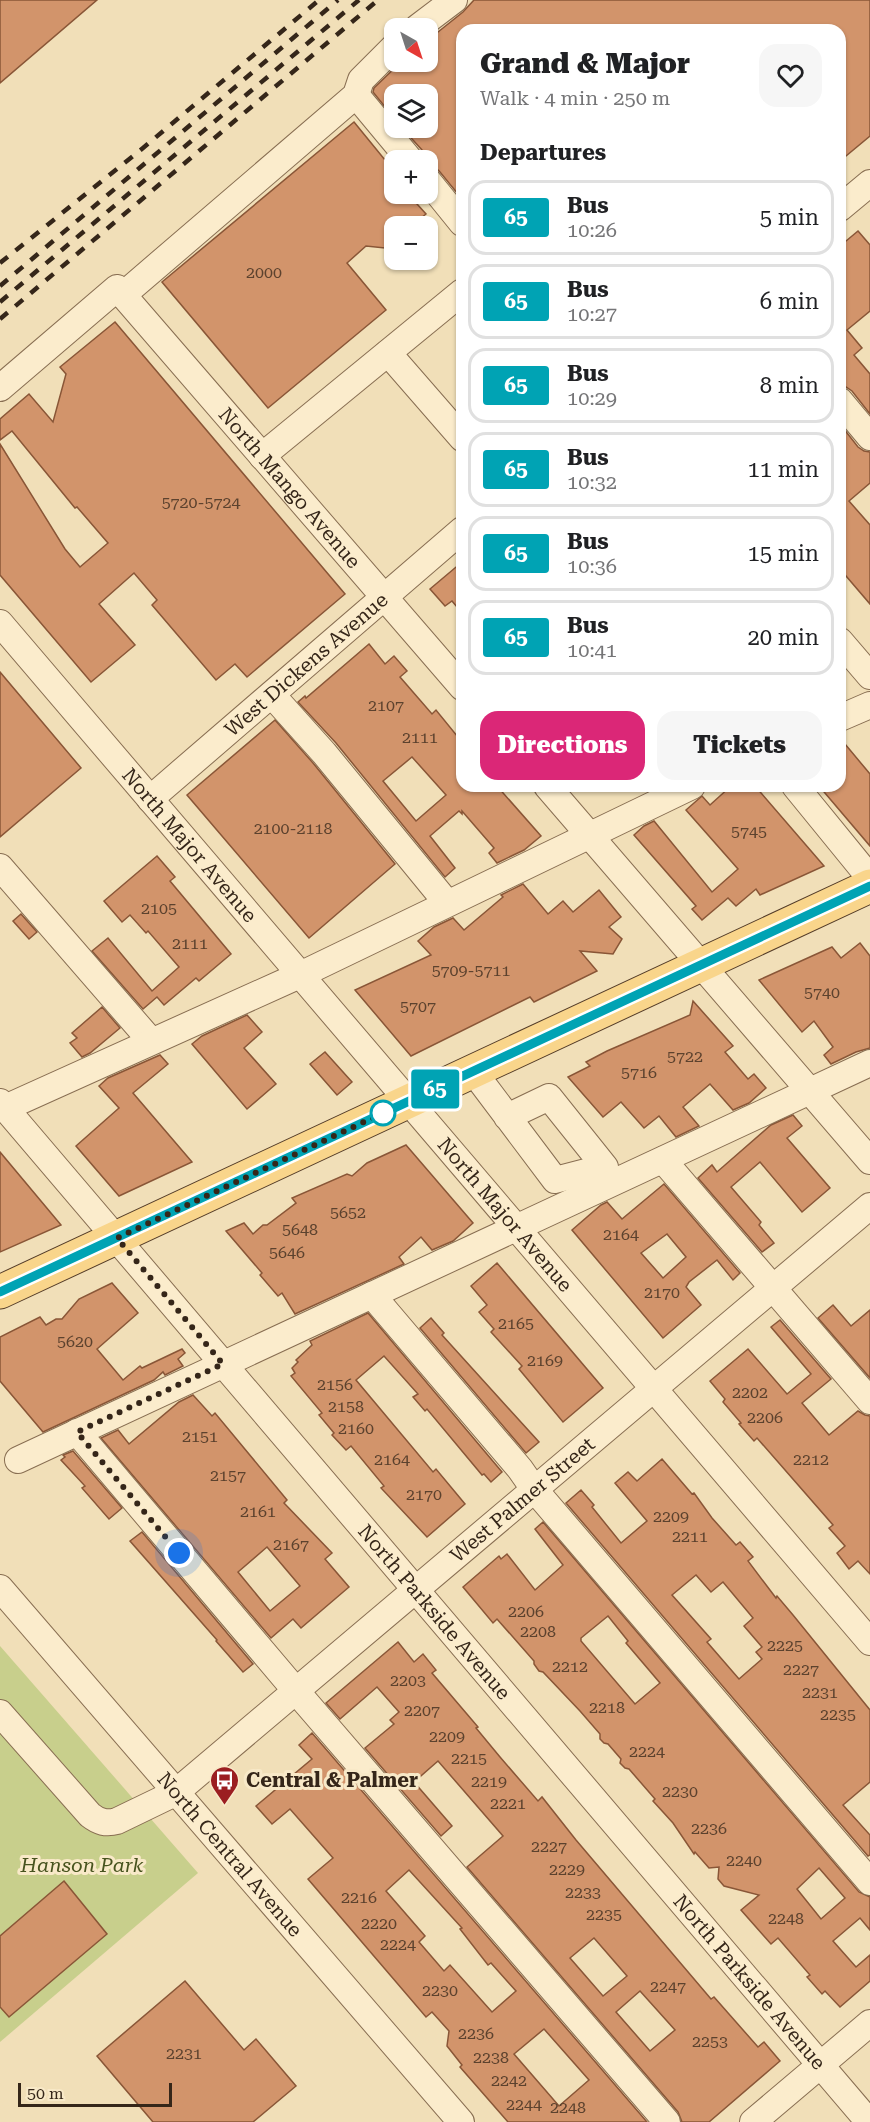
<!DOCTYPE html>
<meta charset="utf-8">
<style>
:root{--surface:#fff;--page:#f6f6f6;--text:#202124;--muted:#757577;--line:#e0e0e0;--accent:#db2777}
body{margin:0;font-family:"Roboto Serif",serif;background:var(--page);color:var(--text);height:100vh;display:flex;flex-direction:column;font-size:22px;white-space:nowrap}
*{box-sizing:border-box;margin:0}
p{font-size:20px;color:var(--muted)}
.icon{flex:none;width:33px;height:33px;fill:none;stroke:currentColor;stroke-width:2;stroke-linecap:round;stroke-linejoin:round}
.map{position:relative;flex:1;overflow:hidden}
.drawer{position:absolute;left:456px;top:24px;width:390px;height:768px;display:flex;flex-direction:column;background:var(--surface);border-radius:18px;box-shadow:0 2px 4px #0004}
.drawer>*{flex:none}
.badge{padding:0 12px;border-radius:4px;font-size:21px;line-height:39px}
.needle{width:39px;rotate:141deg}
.buttons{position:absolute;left:384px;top:18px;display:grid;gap:12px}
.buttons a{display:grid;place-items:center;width:54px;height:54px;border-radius:12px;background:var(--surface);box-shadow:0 2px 4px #0004;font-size:30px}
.scale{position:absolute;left:18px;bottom:15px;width:154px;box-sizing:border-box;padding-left:6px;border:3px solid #352619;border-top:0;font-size:16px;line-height:21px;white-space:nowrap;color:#352619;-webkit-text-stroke:4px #f8e9c8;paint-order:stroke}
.you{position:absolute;width:30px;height:30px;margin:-15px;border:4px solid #fff;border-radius:50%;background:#1a73e8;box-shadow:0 0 0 9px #1a73e833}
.map>.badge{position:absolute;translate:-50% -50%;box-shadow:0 0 0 3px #fff}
h2{padding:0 24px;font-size:22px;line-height:54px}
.round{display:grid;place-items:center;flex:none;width:63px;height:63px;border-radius:18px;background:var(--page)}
.head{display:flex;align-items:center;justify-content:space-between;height:102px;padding:0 24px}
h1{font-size:28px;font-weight:800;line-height:45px}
.action{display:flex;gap:12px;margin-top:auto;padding:12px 24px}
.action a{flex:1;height:69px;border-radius:18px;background:var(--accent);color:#fff;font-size:24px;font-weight:800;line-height:69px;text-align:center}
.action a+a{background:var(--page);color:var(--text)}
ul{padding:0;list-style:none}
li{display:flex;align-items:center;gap:18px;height:75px;margin:0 12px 9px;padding:0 12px;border:3px solid var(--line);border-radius:18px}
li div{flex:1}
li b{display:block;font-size:22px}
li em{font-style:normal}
li .badge{min-width:66px;font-weight:700;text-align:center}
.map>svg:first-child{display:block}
.green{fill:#c8cf8c}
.building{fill:#d2946b;stroke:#895637;stroke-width:1.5;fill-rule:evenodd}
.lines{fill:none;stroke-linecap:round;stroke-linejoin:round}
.minor-casing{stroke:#886e52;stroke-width:28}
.major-casing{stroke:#543c28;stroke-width:35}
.minor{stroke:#fbeccc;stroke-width:26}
.major{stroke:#f9d58b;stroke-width:33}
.rail{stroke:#352619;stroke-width:4.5;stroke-dasharray:10 10;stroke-linecap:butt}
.line-casing{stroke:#fff;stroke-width:14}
.line{stroke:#00a3b4;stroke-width:9}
.walk{stroke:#352619;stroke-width:6;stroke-dasharray:0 10.8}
.stop-dot{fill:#fff;stroke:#00a3b4;stroke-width:3}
.labels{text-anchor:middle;stroke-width:6;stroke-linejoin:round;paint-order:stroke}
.number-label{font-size:16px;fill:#5c422e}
.street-label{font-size:20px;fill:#352619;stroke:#f8e9c8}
.poi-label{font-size:20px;font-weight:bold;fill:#352619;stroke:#f8e9c8;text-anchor:start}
.park-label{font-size:20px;font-style:italic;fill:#47531e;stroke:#f8e9c8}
</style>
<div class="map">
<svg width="870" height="2122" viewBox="0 0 870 2122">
<rect width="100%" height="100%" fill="#f1dfb8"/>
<path class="green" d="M 0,1646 L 198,1873 L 0,2042 Z"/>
<g class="building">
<path d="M 0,0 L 97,0 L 0,83 Z"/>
<path d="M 474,0 L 870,0 L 870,136 L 840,161 L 840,30 L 462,30 L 462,199 L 440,172 L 425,157 L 422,150 L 402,128 L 428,128 L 428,94 L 394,94 L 394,118 L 373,92 L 374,88 L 401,62 L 428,62 L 428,40 L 463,12 Z"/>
<path d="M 354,122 L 394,171 L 394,194 L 408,194 L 426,214 L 411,226 L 394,226 L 394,240 L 385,248 L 366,246 L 347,263 L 386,310 L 268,408 L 162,282 Z"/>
<path d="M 858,231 L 870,245 L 870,311 L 847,330 L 862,348 L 854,355 L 870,374 L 870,414 L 852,391 L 846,387 L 840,386 L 840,246 Z"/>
<path d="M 115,322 L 345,594 L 247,677 L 235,664 L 216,680 L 152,605 L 157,600 L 134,573 L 99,604 L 135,645 L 91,682 L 0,575 L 0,444 L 65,549 L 80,567 L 108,543 L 77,507 L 75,508 L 12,431 L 0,440 L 0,419 L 29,394 L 53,422 L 66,374 L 60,367 Z"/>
<path d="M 840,424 L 858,447 L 864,451 L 870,452 L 870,483 L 849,501 L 870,525 L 870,604 L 840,569 Z"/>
<path d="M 462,562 L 462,613 L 452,601 L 445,606 L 430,589 Z"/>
<path d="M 369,644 L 385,664 L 394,656 L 407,671 L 400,677 L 432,714 L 436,710 L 462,742 L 462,786 L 497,786 L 541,836 L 524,850 L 497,863 L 489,853 L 494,848 L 462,811 L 462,814 L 459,811 L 430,836 L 455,868 L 445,877 L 336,743 L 298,702 L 305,696 L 306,698 ZM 412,757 L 446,795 L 416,821 L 383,781 Z"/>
<path d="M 0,672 L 81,768 L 0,837 Z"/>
<path d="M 275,720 L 313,763 L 395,864 L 309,938 L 187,795 Z"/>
<path d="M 840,738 L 870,774 L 870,846 L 819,786 L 840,786 Z"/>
<path d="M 731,786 L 755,786 L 824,866 L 760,895 L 756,889 L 736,906 L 728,898 L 702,920 L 692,909 L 696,906 L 634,835 L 644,826 L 654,821 L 712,892 L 738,869 L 686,810 L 702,796 L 710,805 Z"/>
<path d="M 157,856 L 175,877 L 170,881 L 231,954 L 199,981 L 196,978 L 164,1005 L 157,997 L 143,1009 L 92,951 L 108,938 L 152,991 L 179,967 L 148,931 L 146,933 L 130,915 L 122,922 L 104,901 Z"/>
<path d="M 523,884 L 548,914 L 563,901 L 573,912 L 599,890 L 621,917 L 609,927 L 622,939 L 613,954 L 580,951 L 597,971 L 534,1002 L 530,997 L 411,1056 L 355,990 L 431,955 L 418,941 L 434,927 L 453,918 L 464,930 L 503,897 L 501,895 Z"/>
<path d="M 21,914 L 37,932 L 29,939 L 13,921 Z"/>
<path d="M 860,943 L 870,956 L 870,1048 L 856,1052 L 831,1064 L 824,1055 L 833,1047 L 814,1021 L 802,1032 L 759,980 L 832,947 L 841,958 Z"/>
<path d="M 693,1001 L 733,1046 L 725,1052 L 748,1079 L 754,1074 L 766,1088 L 749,1103 L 733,1110 L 710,1084 L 683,1107 L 699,1126 L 676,1137 L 659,1116 L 644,1128 L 621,1102 L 603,1117 L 568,1077 L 590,1066 L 586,1062 L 607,1051 L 690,1015 Z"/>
<path d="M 102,1007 L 120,1028 L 90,1053 L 82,1057 L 70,1043 L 77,1038 L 72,1033 Z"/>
<path d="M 247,1015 L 262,1032 L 244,1048 L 276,1084 L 247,1109 L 192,1044 L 202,1036 Z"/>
<path d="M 325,1052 L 352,1082 L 337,1095 L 310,1064 Z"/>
<path d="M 160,1055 L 168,1064 L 133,1093 L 192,1162 L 119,1196 L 76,1146 L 119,1108 L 99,1086 L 108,1078 Z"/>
<path d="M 793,1115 L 802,1126 L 787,1138 L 830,1188 L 802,1212 L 760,1162 L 731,1187 L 761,1222 L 759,1225 L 774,1243 L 762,1252 L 698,1178 L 712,1165 L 717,1172 L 771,1125 Z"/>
<path d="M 406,1145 L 473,1223 L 453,1241 L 432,1250 L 421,1237 L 399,1257 L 404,1264 L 295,1314 L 282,1293 L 278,1296 L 260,1275 L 262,1273 L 226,1231 L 244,1223 L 253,1234 L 263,1225 L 267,1225 L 296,1203 L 292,1198 L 347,1174 L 352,1176 L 367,1163 Z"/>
<path d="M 0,1152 L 61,1225 L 0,1252 Z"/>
<path d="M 664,1184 L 740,1273 L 733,1280 L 717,1260 L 689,1282 L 686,1287 L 701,1305 L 663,1338 L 572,1230 L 601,1205 L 607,1202 L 622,1219 ZM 667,1234 L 686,1257 L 663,1278 L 641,1253 Z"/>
<path d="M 497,1263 L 603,1388 L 563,1422 L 519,1369 L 522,1366 L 491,1332 L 494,1329 L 479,1312 L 487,1305 L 471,1286 Z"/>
<path d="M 112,1283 L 138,1313 L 97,1349 L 123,1380 L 140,1366 L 142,1368 L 182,1349 L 185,1353 L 178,1359 L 183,1366 L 165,1375 L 163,1372 L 154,1380 L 43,1432 L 0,1381 L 0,1337 L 40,1317 L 46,1325 L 56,1319 L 62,1319 L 79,1299 Z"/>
<path d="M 833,1305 L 851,1326 L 870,1310 L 870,1378 L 818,1318 Z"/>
<path d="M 368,1313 L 502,1472 L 491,1482 L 484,1474 L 482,1475 L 427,1409 L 425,1411 L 413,1397 L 418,1394 L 384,1356 L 356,1380 L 433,1472 L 436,1469 L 465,1504 L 427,1537 L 381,1488 L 384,1486 L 351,1446 L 346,1450 L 332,1435 L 334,1433 L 319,1415 L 322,1413 L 291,1376 L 295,1373 L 292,1368 L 298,1362 L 296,1360 L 312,1345 L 310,1341 Z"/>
<path d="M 431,1318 L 444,1333 L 442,1335 L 539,1442 L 526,1453 L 420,1328 Z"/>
<path d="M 780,1320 L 831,1379 L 802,1403 L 829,1435 L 858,1411 L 865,1415 L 870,1416 L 870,1574 L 858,1561 L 849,1569 L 837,1553 L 845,1546 L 829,1528 L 833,1525 L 757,1438 L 754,1441 L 739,1424 L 741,1423 L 723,1402 L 725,1399 L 710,1381 L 748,1349 L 787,1394 L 811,1374 L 771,1327 Z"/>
<path d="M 193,1395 L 212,1416 L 215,1413 L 287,1500 L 284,1503 L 332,1553 L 325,1559 L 349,1587 L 301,1628 L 293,1619 L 271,1638 L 101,1438 L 118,1430 L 129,1444 L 179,1402 ZM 267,1547 L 300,1586 L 270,1611 L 238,1572 Z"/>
<path d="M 73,1451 L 122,1508 L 109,1519 L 82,1488 L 85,1486 L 61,1460 L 65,1457 L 63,1455 Z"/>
<path d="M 662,1459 L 692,1494 L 694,1493 L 712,1518 L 736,1545 L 740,1542 L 753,1557 L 748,1561 L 776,1598 L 777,1596 L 793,1615 L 870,1710 L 870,1782 L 843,1805 L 870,1835 L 870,1855 L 868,1856 L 566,1503 L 581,1490 L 594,1505 L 592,1507 L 621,1543 L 647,1521 L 615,1483 L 628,1472 L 637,1481 ZM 696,1575 L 711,1592 L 723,1582 L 753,1618 L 744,1626 L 762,1647 L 756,1652 L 762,1659 L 739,1679 L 707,1642 L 711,1639 L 672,1595 Z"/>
<path d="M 543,1522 L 859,1892 L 870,1897 L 870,1930 L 860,1918 L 833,1941 L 856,1967 L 870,1955 L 870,1981 L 840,2007 L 825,1991 L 822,1994 L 807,1977 L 810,1975 L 778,1938 L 771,1944 L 741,1910 L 759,1895 L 724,1886 L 718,1879 L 719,1867 L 709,1868 L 695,1852 L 694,1854 L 673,1823 L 653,1801 L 655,1799 L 629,1769 L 625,1768 L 620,1763 L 621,1759 L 608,1744 L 604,1743 L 600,1739 L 600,1734 L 580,1711 L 543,1672 L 539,1671 L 534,1664 L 534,1661 L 497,1619 L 493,1623 L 463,1587 L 499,1556 L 501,1559 L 507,1554 L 535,1590 L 563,1565 L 535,1529 ZM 608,1616 L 628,1641 L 626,1643 L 660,1683 L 635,1704 L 581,1641 L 581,1638 ZM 819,1868 L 845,1898 L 821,1919 L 797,1889 Z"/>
<path d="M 142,1532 L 253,1664 L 243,1672 L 216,1641 L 217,1640 L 130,1541 Z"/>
<path d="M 398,1642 L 414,1662 L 423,1654 L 436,1670 L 432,1673 L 478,1727 L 476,1728 L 500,1757 L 538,1801 L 542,1797 L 576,1840 L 711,1999 L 714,1997 L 758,2047 L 764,2042 L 780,2061 L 709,2122 L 682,2122 L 678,2112 L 467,1867 L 503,1836 L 438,1761 L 414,1782 L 452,1826 L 441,1836 L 365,1748 L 394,1724 L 390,1720 L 399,1712 L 377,1687 L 340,1719 L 326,1703 ZM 594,1938 L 627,1976 L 603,1996 L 570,1958 ZM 640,1991 L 675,2030 L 650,2051 L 616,2012 Z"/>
<path d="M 312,1733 L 647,2122 L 508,2122 L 460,2067 L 462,2065 L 447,2046 L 449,2031 L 432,2012 L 426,2017 L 308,1879 L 333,1858 L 290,1809 L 272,1824 L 256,1806 L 312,1759 L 299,1745 ZM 409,1870 L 462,1928 L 460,1929 L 488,1965 L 491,1963 L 516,1991 L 492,2012 L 450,1965 L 444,1971 L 419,1942 L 425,1936 L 386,1891 ZM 544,2029 L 589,2080 L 559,2106 L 514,2054 Z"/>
<path d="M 64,1881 L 107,1934 L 9,2017 L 0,2007 L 0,1936 Z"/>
<path d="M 185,1981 L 244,2050 L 256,2039 L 296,2086 L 253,2122 L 153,2122 L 97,2056 Z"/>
</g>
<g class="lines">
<defs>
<g id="minor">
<path d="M 417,28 L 454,0"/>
<path d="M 356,95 L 410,160"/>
<path d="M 428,181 L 462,223"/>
<path d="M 840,208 L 870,183"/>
<path d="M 123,295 L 356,95 L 361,80 L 394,47"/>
<path d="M 388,353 L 462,438"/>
<path id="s1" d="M 0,388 L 117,288 L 462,687"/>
<path d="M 840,401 L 870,437"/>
<path d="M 262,456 L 462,292"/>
<path id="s2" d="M 0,623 L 870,1642"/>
<path d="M 840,641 L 870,676"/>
<path d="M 272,695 L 324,753 L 447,903"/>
<path d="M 840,718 L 870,705"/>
<path d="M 547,786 L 870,1161"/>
<path d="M 795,786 L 870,878"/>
<path id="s3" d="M 150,799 L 462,530"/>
<path d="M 0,867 L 151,1041"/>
<path d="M 473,1071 L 555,1180 L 605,1167 L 549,1097 L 507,1117"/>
<path id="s4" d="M 0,1102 L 869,2122"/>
<path d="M 5,1108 L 300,975 L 692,786"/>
<path d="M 663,1160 L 870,1401"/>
<path d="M 372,1295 L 520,1469 L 534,1489 L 870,1882"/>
<path d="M 77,1432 L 296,1691 L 667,2122"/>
<path d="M 18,1460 L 870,1063"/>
<path id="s5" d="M 0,1588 L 461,2122"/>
<path id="s6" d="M 0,1713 L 90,1815 C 99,1822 106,1824 117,1821 L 175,1793 L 870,1206"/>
<path d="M 753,2122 L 870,2023"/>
</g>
<path id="major" d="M 0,1292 L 870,886"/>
</defs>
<use href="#minor" class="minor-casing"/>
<use href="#major" class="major-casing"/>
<use href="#minor" class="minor"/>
<use href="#major" class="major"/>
<g class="rail">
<path d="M 0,263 L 143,148 L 319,0"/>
<path d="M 0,286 L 338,0"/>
<path d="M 0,302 L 359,0"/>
<path d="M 0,319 L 378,0"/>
</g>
</g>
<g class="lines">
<defs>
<path id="line" d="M 0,1292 L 870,886"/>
</defs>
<use href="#line" class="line-casing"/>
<use href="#line" class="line"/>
<path class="walk" d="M 179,1553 L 77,1432 L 223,1364 L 117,1238 L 383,1113"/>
</g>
<defs>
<symbol id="bus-pin" viewBox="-11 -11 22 30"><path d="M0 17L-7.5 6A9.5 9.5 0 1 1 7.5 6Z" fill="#9b1e21" stroke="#f8e9c8"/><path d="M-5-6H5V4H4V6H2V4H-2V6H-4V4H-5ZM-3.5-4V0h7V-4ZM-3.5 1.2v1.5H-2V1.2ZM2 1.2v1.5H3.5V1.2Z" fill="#fff"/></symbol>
</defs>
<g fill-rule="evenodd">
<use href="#bus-pin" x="208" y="1764" width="33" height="45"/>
</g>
<circle class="stop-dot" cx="383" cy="1113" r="12"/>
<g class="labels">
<g class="number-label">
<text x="264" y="278">2000</text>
<text x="201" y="508">5720-5724</text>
<text x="386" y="711">2107</text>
<text x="420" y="743">2111</text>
<text x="293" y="834">2100-2118</text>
<text x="749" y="837">5745</text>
<text x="159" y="914">2105</text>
<text x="190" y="949">2111</text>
<text x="471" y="976">5709-5711</text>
<text x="822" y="998">5740</text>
<text x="418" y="1012">5707</text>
<text x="685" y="1062">5722</text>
<text x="639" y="1078">5716</text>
<text x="348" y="1218">5652</text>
<text x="300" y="1235">5648</text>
<text x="621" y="1240">2164</text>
<text x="287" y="1258">5646</text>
<text x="662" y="1298">2170</text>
<text x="516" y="1329">2165</text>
<text x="75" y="1347">5620</text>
<text x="545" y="1366">2169</text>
<text x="335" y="1390">2156</text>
<text x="750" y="1398">2202</text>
<text x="346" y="1412">2158</text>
<text x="765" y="1423">2206</text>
<text x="356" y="1434">2160</text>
<text x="200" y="1442">2151</text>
<text x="392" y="1465">2164</text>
<text x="811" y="1465">2212</text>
<text x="228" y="1481">2157</text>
<text x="424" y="1500">2170</text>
<text x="258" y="1517">2161</text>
<text x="671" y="1522">2209</text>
<text x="690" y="1542">2211</text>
<text x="291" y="1550">2167</text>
<text x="526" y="1617">2206</text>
<text x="538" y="1637">2208</text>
<text x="785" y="1651">2225</text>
<text x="570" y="1672">2212</text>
<text x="801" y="1675">2227</text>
<text x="408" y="1686">2203</text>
<text x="820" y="1698">2231</text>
<text x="607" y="1713">2218</text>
<text x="422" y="1716">2207</text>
<text x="838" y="1720">2235</text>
<text x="447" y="1742">2209</text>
<text x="647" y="1757">2224</text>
<text x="469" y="1764">2215</text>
<text x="489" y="1787">2219</text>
<text x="680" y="1797">2230</text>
<text x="508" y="1809">2221</text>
<text x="709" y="1834">2236</text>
<text x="549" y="1852">2227</text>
<text x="744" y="1866">2240</text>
<text x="567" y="1875">2229</text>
<text x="583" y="1898">2233</text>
<text x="359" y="1903">2216</text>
<text x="604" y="1920">2235</text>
<text x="786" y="1924">2248</text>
<text x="379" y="1929">2220</text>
<text x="398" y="1950">2224</text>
<text x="668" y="1992">2247</text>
<text x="440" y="1996">2230</text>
<text x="476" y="2039">2236</text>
<text x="710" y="2047">2253</text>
<text x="184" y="2059">2231</text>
<text x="491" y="2063">2238</text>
<text x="509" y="2086">2242</text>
<text x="524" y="2110">2244</text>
<text x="568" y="2113">2248</text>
</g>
<g class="street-label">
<text dy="7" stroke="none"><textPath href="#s1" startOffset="418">North Mango Avenue</textPath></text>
<text dy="7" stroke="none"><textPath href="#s3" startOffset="206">West Dickens Avenue</textPath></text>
<text dy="7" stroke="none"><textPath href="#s2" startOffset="292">North Major Avenue</textPath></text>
<text dy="7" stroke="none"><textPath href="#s2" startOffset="778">North Major Avenue</textPath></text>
<text dy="7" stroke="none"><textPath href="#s6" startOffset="684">West Palmer Street</textPath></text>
<text dy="7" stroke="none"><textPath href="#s4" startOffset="670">North Parkside Avenue</textPath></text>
<text dy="7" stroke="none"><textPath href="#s5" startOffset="352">North Central Avenue</textPath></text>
<text dy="7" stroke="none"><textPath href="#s4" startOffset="1156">North Parkside Avenue</textPath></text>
</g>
<g class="poi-label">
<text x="246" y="1787">Central &amp; Palmer</text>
</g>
<g class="park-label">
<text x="82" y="1872">Hanson Park</text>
</g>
</g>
</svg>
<div class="buttons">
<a><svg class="needle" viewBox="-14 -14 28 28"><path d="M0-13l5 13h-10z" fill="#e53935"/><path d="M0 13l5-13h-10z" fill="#757577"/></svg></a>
<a><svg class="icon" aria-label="layers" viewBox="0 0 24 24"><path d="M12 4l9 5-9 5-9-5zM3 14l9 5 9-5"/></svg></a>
<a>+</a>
<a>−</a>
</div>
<div class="scale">50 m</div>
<div class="you" style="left:179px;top:1553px"></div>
<b class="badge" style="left:435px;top:1089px;background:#00a3b4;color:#fff">65</b>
<section class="drawer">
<div class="head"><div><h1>Grand &amp; Major</h1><p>Walk · 4 min · 250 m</p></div><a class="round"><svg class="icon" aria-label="heart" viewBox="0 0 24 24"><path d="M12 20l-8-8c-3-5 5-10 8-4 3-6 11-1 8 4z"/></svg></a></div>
<h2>Departures</h2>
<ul>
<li><span class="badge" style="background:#00a3b4;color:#fff">65</span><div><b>Bus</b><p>10:26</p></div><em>5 min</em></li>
<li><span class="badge" style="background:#00a3b4;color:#fff">65</span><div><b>Bus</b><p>10:27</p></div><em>6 min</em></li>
<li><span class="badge" style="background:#00a3b4;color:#fff">65</span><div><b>Bus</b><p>10:29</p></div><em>8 min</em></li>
<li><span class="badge" style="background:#00a3b4;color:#fff">65</span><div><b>Bus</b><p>10:32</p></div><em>11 min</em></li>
<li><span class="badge" style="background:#00a3b4;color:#fff">65</span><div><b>Bus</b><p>10:36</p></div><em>15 min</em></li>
<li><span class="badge" style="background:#00a3b4;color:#fff">65</span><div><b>Bus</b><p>10:41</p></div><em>20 min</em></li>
</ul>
<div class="action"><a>Directions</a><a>Tickets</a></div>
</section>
</div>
